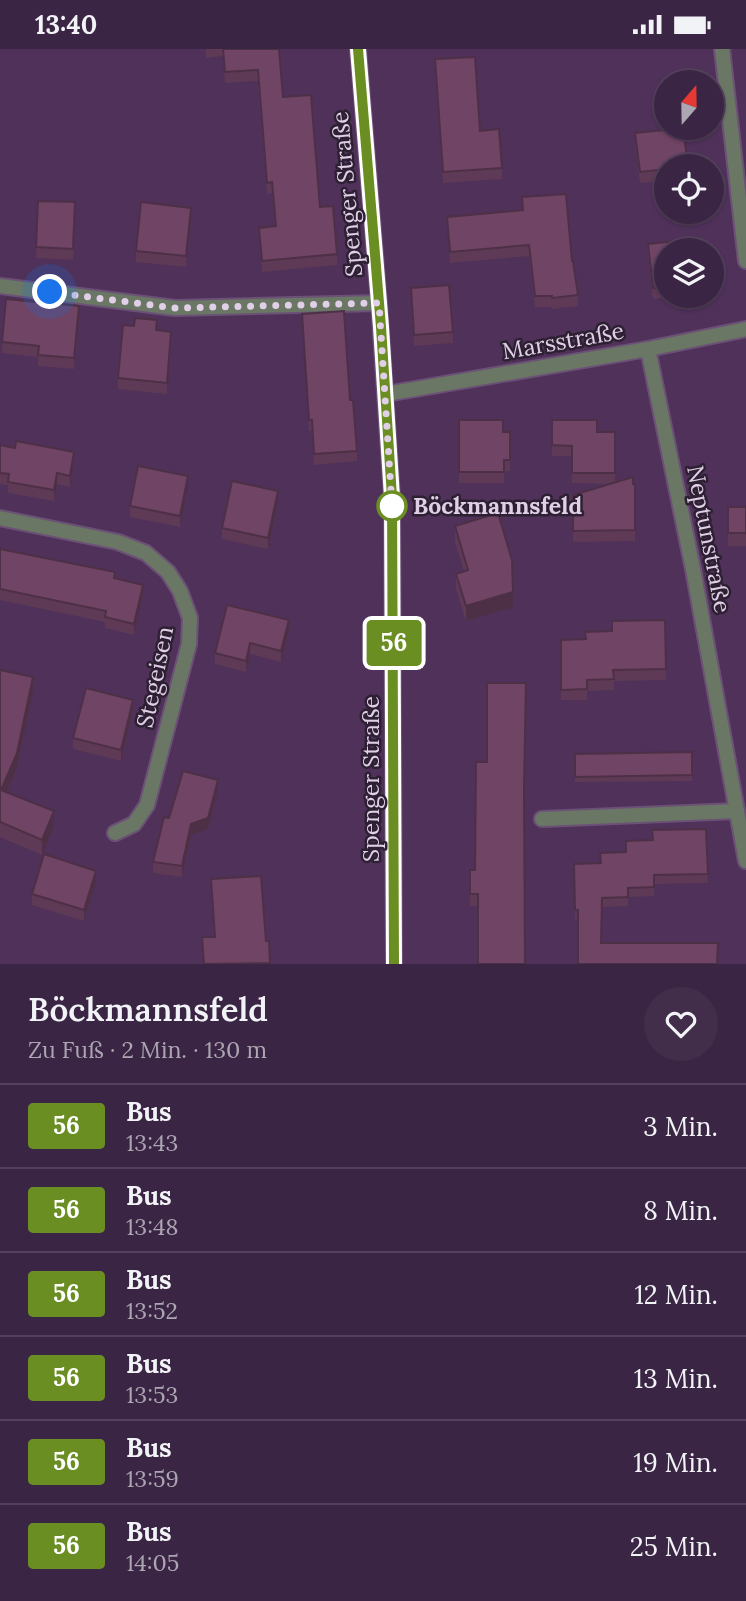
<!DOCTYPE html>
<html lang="de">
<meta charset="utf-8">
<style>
:root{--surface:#3b2544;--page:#422d4b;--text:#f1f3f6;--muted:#aca5b2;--line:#54425d}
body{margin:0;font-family:Lora,serif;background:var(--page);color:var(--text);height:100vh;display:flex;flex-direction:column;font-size:26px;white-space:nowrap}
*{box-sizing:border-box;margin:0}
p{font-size:23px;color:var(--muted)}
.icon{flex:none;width:38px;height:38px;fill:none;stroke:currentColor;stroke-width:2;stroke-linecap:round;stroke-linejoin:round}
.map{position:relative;height:915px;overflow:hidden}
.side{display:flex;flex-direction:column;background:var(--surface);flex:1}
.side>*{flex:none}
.badge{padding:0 14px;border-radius:5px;font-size:24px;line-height:46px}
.needle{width:46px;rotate:20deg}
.controls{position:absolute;left:654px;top:21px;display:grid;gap:14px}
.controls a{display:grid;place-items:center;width:70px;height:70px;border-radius:50%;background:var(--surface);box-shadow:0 2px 5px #0004,0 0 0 2px var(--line);font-size:35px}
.you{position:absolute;width:35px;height:35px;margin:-18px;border:5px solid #fff;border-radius:50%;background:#1a73e8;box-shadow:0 0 0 10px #1a73e833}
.map>.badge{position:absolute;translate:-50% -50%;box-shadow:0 0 0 4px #fff}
.round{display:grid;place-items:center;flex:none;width:74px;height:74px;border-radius:37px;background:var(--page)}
.overview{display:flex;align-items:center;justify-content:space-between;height:119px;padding:0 28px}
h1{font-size:33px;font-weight:600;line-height:52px}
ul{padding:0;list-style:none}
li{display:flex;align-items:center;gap:21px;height:84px;padding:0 28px;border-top:2px solid var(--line)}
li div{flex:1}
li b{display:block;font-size:26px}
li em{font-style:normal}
li .badge{min-width:77px;font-weight:700;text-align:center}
.status{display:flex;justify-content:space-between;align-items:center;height:49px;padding:0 35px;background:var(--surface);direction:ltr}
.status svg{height:19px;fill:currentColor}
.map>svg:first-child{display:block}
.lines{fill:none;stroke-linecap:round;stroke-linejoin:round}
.service-casing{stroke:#6c5176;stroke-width:18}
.minor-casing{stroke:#6c5176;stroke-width:18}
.secondary-casing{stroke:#6c5176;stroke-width:18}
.service{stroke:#6a7764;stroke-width:14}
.minor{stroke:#6a7764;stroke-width:14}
.secondary{stroke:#819677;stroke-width:14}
.wall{fill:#5f3a56}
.shaded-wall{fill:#4e3046}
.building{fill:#6f4464;stroke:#4e3046;stroke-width:2}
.line-casing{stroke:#fff;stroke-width:16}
.line{stroke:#6b8e23;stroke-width:10}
.walk{stroke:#e1cfe8;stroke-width:7;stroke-dasharray:0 12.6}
.stop-dot{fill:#fff;stroke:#6b8e23;stroke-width:3.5}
.labels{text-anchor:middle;stroke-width:5;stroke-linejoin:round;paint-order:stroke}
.street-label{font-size:23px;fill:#e1cfe8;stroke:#2d2032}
.stop-label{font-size:23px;font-weight:bold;fill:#e1cfe8;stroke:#2d2032;text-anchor:start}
</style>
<div class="status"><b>13:40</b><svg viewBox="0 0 49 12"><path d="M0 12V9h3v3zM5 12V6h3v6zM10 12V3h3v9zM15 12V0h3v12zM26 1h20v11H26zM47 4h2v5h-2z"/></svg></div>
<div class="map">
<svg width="746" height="915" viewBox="0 0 746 915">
<rect width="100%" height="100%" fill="#4f315a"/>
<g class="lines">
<defs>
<path id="service" d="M 542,770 L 737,762"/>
<g id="minor">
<path d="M 722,0 L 746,212"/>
<path d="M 0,237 L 175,259 L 379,254"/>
<path d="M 648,300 L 693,520 L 746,812"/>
<path d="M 386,345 L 648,300 L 746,280"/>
<path d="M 0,469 L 118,493 L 146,504 L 168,523 L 180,542 L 190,569 L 189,595 L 147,756 L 134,775 L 115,784"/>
</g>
<path id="secondary" d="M 358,0 L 379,254 L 392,448 L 394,915"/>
</defs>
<use href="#service" class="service-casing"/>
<use href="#minor" class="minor-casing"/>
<use href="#secondary" class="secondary-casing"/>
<use href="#service" class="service"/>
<use href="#minor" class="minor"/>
<use href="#secondary" class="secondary"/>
</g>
<g class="wall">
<path d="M 206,0 L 279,0 L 283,48 L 337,205 L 337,216 L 262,223 L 259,179 L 275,177 L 272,144 L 267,145 L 258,32 L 225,34 L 223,7 L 206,9 Z"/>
<path d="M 435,10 L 480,82 L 502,119 L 502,130 L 443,134 Z"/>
<path d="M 635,84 L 667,117 L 667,131 L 640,134 L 635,95 Z"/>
<path d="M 522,148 L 572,212 L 578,246 L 578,257 L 552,260 L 552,258 L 535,258 L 529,207 L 450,214 L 447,168 L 523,161 Z"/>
<path d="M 38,152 L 75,164 L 73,211 L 36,209 Z"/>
<path d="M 191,169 L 186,218 L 136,213 L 136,202 Z"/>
<path d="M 648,195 L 667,201 L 667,247 L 679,247 L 653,250 L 648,206 Z"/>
<path d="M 411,239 L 453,283 L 453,294 L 414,297 Z"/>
<path d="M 302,265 L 350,351 L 357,402 L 357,412 L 314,416 L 312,382 L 309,382 Z"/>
<path d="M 79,268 L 74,320 L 38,317 L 38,308 L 2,304 L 2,293 Z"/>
<path d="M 157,281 L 171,294 L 167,345 L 118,340 L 118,329 Z"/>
<path d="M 459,371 L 503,383 L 510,383 L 510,422 L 504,422 L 504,434 L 459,434 Z"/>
<path d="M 552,371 L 597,383 L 615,383 L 615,434 L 635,435 L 635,492 L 573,493 L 573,446 L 612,435 L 572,434 L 572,407 L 552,407 Z"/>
<path d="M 0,396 L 74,414 L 70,438 L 57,435 L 54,452 L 8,444 L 8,436 L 0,435 Z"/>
<path d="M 188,438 L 180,478 L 130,468 L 130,457 Z"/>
<path d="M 278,453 L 268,500 L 222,490 L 222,479 Z"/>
<rect x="728" y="458" width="18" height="39"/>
<path d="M 455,477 L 513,558 L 466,572 L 456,540 L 456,525 L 464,522 L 455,493 Z"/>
<path d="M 0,500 L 115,529 L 143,546 L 134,586 L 105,579 L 105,573 L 0,551 Z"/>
<path d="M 665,571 L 666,631 L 614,632 L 614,641 L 587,642 L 587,651 L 561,651 L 561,591 L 585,591 L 585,583 L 612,582 Z"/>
<path d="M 289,582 L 281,613 L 250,605 L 246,623 L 215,615 L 215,604 Z"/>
<path d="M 0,621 L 33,643 L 17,719 L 7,743 L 54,777 L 42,806 L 0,788 Z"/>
<path d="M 526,634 L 478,857 L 470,857 L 470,821 L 475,821 L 487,713 Z"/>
<path d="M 133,662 L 121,712 L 73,700 L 73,689 Z"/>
<path d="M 692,703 L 692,732 L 575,733 L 575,705 Z"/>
<path d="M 218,742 L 208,780 L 191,786 L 182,828 L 153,824 L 153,813 L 169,769 Z"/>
<path d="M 706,780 L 708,834 L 654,835 L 654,847 L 628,848 L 628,857 L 602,858 L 578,915 L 578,870 L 575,870 L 574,815 L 600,814 L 652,791 Z"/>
<path d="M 211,830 L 266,892 L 269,892 L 270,915 L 203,915 L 202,888 L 214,888 Z"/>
<path d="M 96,833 L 84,872 L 32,856 L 32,845 Z"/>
</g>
<g class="shaded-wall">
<path d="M 191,159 L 191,169 L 186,218 L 186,207 Z"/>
<path d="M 79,257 L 79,268 L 74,320 L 74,309 Z"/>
<path d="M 171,283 L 171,294 L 167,345 L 167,334 Z"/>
<path d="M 74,403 L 74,414 L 70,438 L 70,427 Z"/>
<path d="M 57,424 L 57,435 L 54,452 L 54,441 Z"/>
<path d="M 188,427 L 188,438 L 180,478 L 180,467 Z"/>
<path d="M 278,442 L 278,453 L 268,500 L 268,489 Z"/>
<path d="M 143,536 L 143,546 L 134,586 L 134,575 Z"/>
<path d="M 513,543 L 513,558 L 466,572 L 466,557 Z"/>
<path d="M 289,571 L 289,582 L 281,613 L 281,602 Z"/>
<path d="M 250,594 L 250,605 L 246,623 L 246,612 Z"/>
<path d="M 33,628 L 33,643 L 17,719 L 1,756 L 1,741 Z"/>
<path d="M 133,651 L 133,662 L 121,712 L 121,701 Z"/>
<path d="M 218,731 L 218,742 L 208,780 L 191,786 L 182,828 L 182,817 L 191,775 Z"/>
<path d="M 54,762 L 54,777 L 42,806 L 42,791 Z"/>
<path d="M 96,822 L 96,833 L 84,872 L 84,861 Z"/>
</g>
<g class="building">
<path d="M 223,0 L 279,0 L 283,48 L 311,46 L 320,158 L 333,157 L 337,205 L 262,212 L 259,179 L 276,177 L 272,133 L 267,134 L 258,21 L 225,23 Z"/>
<path d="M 475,8 L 480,82 L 499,80 L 502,119 L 443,123 L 435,10 Z"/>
<path d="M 683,79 L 688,117 L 667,117 L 667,120 L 640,123 L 635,84 Z"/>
<path d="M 566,145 L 572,212 L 573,212 L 578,246 L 552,249 L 552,247 L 535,247 L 529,196 L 450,203 L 447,168 L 523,161 L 522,148 Z"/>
<path d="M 38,152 L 75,153 L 73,200 L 36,198 Z"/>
<path d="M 141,153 L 191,159 L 186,207 L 136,202 Z"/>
<path d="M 694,190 L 696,201 L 667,201 L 667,237 L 653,239 L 648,195 Z"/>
<path d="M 449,236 L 453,283 L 414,286 L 411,239 Z"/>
<path d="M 6,250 L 79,257 L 74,309 L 38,306 L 39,297 L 2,293 Z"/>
<path d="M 344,262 L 350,351 L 353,351 L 357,402 L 314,405 L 312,371 L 309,371 L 302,265 Z"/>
<path d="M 135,269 L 157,271 L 156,281 L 171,283 L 167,334 L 118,329 L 123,276 L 134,277 Z"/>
<path d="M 459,371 L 503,371 L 503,383 L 510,383 L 510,411 L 504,411 L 504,423 L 459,423 Z"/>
<path d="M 552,371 L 597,371 L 597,383 L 615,383 L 615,424 L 572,424 L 572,397 L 552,396 Z"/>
<path d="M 16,392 L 74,403 L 70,427 L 57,424 L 54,441 L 8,433 L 9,425 L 0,424 L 0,396 L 15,399 Z"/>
<path d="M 138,417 L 188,427 L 180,467 L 130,457 Z"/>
<path d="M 633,428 L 633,435 L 635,435 L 635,481 L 573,482 L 573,446 Z"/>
<path d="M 232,432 L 278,442 L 268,489 L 222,479 Z"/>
<rect x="728" y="458" width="18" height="26"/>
<path d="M 498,464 L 512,511 L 513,543 L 466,557 L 456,525 L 468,521 L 455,477 Z"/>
<path d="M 0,500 L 115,523 L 114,529 L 143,536 L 134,575 L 105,568 L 106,562 L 0,540 Z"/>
<path d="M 227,556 L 289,571 L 281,602 L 250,594 L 246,612 L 215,604 Z"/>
<path d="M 665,571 L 666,620 L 613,621 L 614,630 L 587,631 L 587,640 L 561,641 L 561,591 L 586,590 L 585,583 L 612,582 L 612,572 Z"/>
<path d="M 0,621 L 33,628 L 17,704 L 1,741 L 54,762 L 42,791 L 0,773 Z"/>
<path d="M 487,634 L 526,634 L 524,739 L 525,915 L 478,915 L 478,845 L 470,845 L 470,821 L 475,821 L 476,713 L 487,713 Z"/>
<path d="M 86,639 L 133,651 L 121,701 L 73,689 Z"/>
<path d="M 692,703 L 692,726 L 575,728 L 575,705 Z"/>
<path d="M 183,722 L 218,731 L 208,769 L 191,775 L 182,817 L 153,813 L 164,768 L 169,769 Z"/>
<path d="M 706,780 L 708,825 L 654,826 L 654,838 L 628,839 L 628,848 L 602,849 L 601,894 L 718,894 L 717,915 L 578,915 L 578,861 L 575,861 L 574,815 L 601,814 L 600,804 L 626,803 L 626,792 L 653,791 L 652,781 Z"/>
<path d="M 44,805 L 96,822 L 84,861 L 32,845 Z"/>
<path d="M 261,827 L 266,892 L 269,892 L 270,914 L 204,915 L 202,888 L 215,888 L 211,830 Z"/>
</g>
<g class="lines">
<defs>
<path id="line" d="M 358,0 L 381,278 L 392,448 L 394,915"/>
</defs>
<use href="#line" class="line-casing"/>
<use href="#line" class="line"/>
<path class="walk" d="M 50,243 L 175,259 L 379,254 L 392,457"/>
</g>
<circle class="stop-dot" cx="392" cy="457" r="14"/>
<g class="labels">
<g class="street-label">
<text transform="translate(347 145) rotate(-95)" y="8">Spenger Straße</text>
<text transform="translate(563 292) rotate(-10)" y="8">Marsstraße</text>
<text transform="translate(709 490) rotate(79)" y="8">Neptunstraße</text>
<text transform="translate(155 628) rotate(-78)" y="8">Stegeisen</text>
<text transform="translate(371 730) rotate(-90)" y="8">Spenger Straße</text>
</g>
<g class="stop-label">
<text x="413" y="465">Böckmannsfeld</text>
</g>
</g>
</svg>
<div class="controls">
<a><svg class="needle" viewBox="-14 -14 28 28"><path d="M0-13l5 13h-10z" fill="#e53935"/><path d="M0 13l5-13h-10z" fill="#aca5b2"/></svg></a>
<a><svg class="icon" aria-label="locate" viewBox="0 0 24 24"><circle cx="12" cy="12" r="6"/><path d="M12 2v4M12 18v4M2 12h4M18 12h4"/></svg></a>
<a><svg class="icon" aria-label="layers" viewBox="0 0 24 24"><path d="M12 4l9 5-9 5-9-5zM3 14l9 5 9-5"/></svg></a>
</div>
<div class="you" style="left:50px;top:243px"></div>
<b class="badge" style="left:394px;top:594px;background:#6b8e23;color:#fff">56</b>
</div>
<section class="side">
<div class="overview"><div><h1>Böckmannsfeld</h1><p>Zu Fuß · 2 Min. · 130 m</p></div><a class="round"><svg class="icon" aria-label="heart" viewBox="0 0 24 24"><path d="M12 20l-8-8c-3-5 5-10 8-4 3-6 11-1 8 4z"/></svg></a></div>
<ul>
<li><span class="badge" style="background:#6b8e23;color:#fff">56</span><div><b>Bus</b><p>13:43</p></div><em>3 Min.</em></li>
<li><span class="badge" style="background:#6b8e23;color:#fff">56</span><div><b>Bus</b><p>13:48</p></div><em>8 Min.</em></li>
<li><span class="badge" style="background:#6b8e23;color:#fff">56</span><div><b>Bus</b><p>13:52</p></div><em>12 Min.</em></li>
<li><span class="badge" style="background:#6b8e23;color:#fff">56</span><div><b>Bus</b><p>13:53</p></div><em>13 Min.</em></li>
<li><span class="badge" style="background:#6b8e23;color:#fff">56</span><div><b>Bus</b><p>13:59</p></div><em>19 Min.</em></li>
<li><span class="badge" style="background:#6b8e23;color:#fff">56</span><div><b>Bus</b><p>14:05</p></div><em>25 Min.</em></li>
</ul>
</section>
